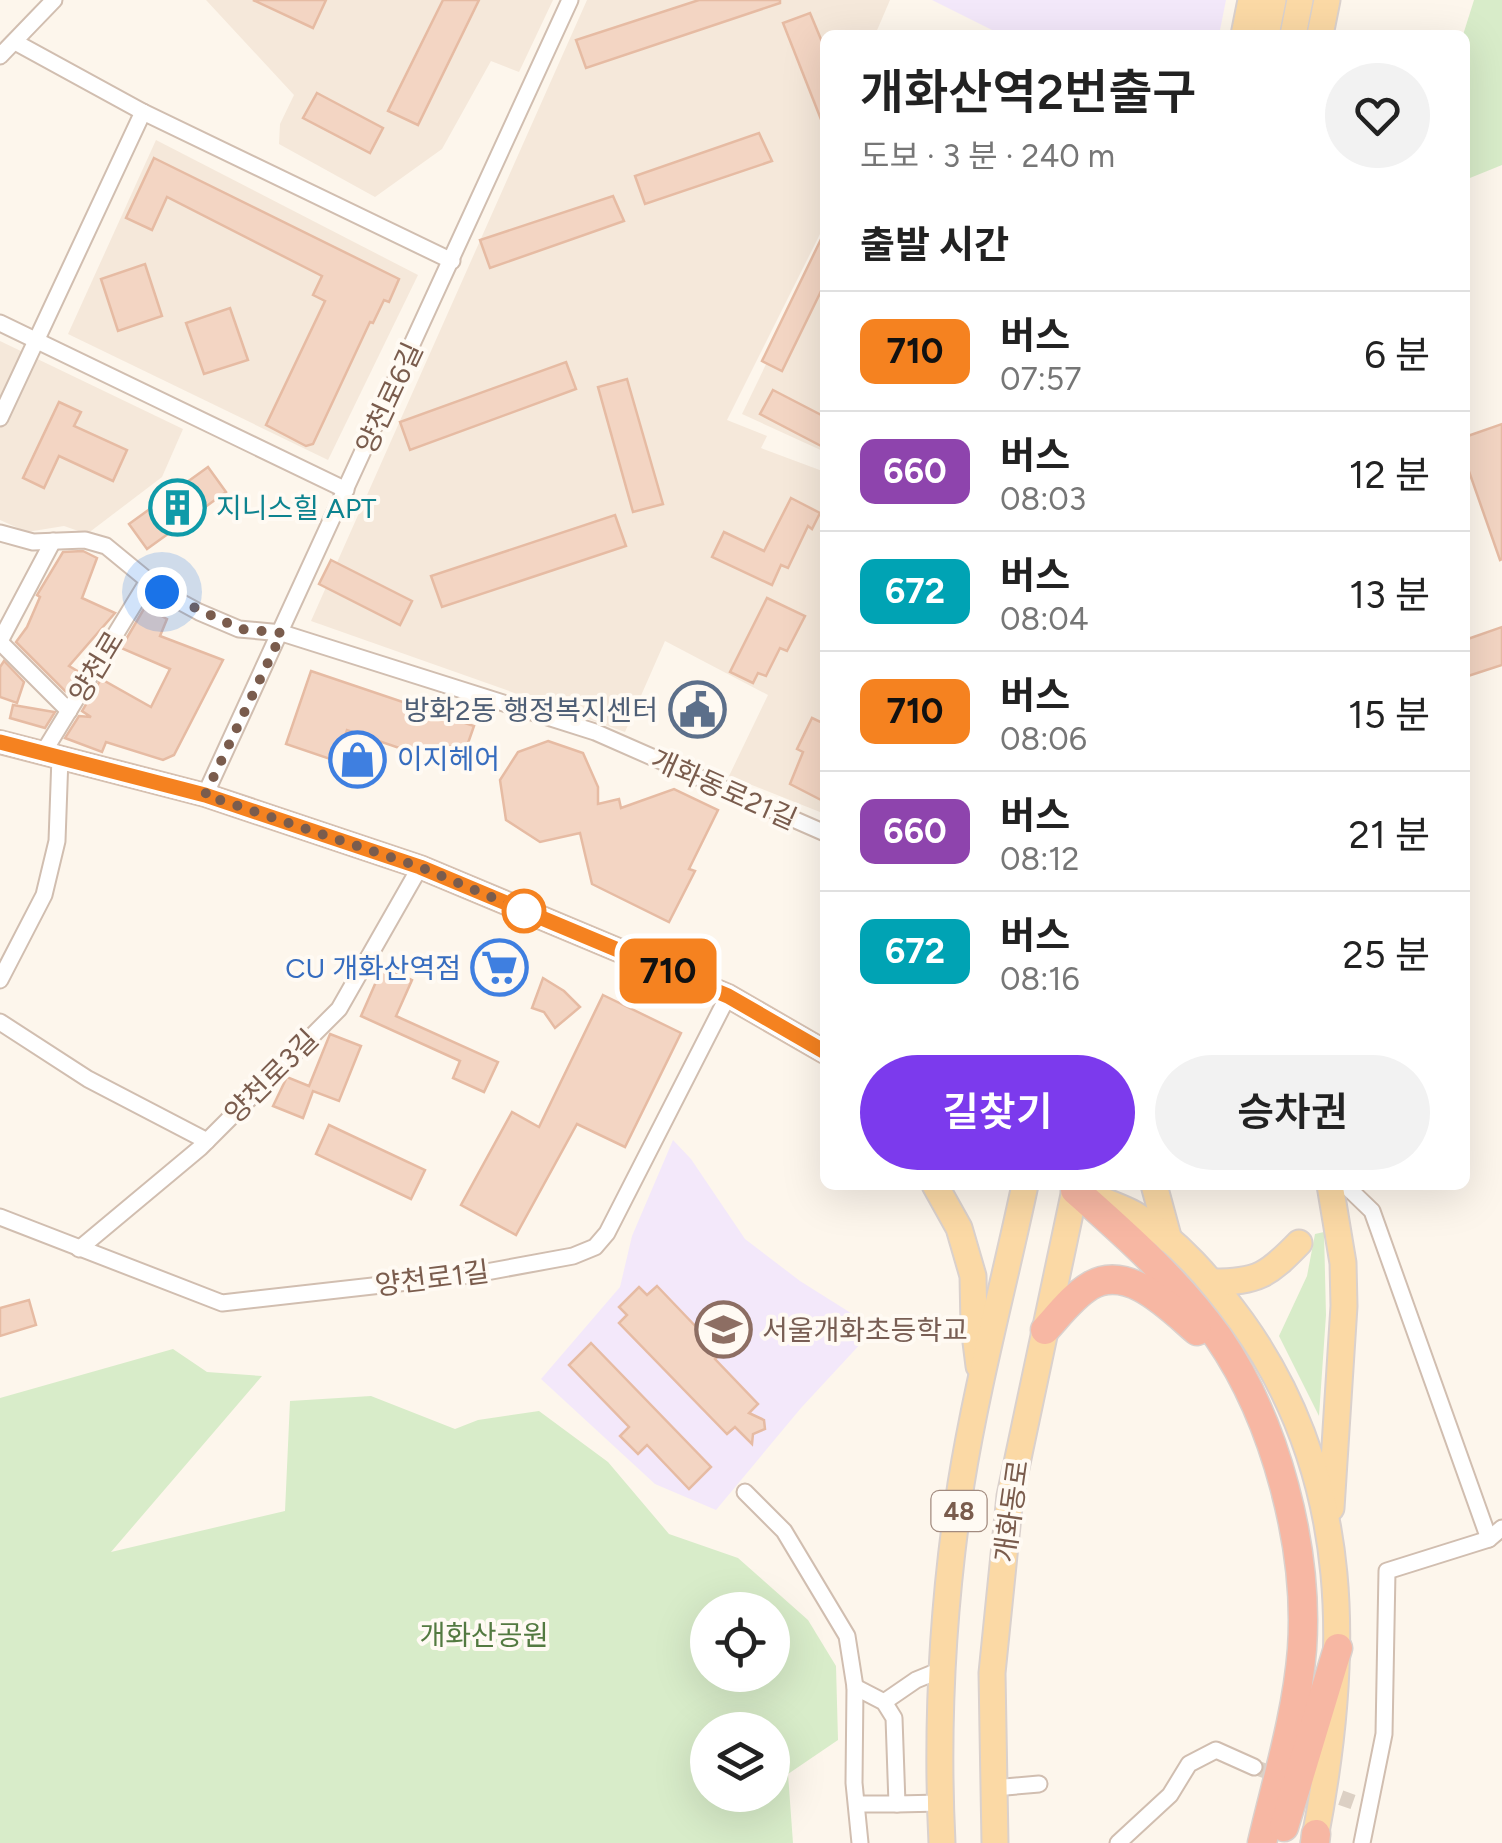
<!DOCTYPE html>
<html lang="ko">
<meta charset="utf-8">
<style>
:root{--surface:#fff;--page:#f2f2f2;--text:#222;--muted:#767676;--line:#e0e0e0;--accent:#7c3aed}
body{margin:0;font-family:Figtree,"Noto Sans KR",sans-serif;background:var(--page);color:var(--text);height:100vh;display:flex;flex-direction:column;font-size:38px;white-space:nowrap}
*{box-sizing:border-box;margin:0}
p{font-size:32px;color:var(--muted)}
.icon{flex:none;width:55px;height:55px;fill:none;stroke:currentColor;stroke-width:2;stroke-linecap:round;stroke-linejoin:round}
.map{position:relative;flex:1;overflow:hidden}
.side{position:absolute;left:820px;top:30px;width:650px;height:1160px;display:flex;flex-direction:column;background:var(--surface);border-radius:15px;box-shadow:0 10px 40px #0002}
.side>*{flex:none}
.badge{padding:0 20px;border-radius:15px;font-size:35px;line-height:65px}
.tools{position:absolute;left:690px;top:1592px;display:grid;gap:20px}
.tools a{display:grid;place-items:center;width:100px;height:100px;border-radius:50%;background:var(--surface);box-shadow:0 10px 40px #0002;font-size:50px}
.you{position:absolute;width:50px;height:50px;margin:-25px;border:8px solid #fff;border-radius:50%;background:#1a73e8;box-shadow:0 0 0 15px #1a73e833}
.map>.badge{position:absolute;translate:-50% -50%;box-shadow:0 0 0 5px #fff}
h2{padding:0 40px;font-size:38px;line-height:90px}
.round{display:grid;place-items:center;flex:none;width:105px;height:105px;border-radius:52px;background:var(--page)}
.overview{display:flex;align-items:center;justify-content:space-between;height:170px;padding:0 40px}
h1{font-size:48px;font-weight:600;line-height:75px}
.primary-button{display:flex;gap:20px;margin-top:auto;padding:20px 40px}
.primary-button a{flex:1;height:115px;border-radius:60px;background:var(--accent);color:#fff;font-size:40px;font-weight:600;line-height:115px;text-align:center}
.primary-button a+a{background:var(--page);color:var(--text)}
ul{padding:0;list-style:none}
li{display:flex;align-items:center;gap:30px;height:120px;padding:0 40px;border-top:2px solid var(--line)}
li div{flex:1}
li b{display:block;font-size:38px}
li em{font-style:normal}
li .badge{min-width:110px;font-weight:700;text-align:center}
.map>svg:first-child{display:block}
.residential{fill:#f5e8da}
.education{fill:#f3e8fa}
.green{fill:#d8ecc9;fill-rule:evenodd}
.building{fill:#f3d5c3;stroke:#e6bba3;stroke-width:2.5}
.lines{fill:none;stroke-linecap:round;stroke-linejoin:round}
.minor-tunnel{stroke:#dcd0c4;stroke-width:15;stroke-dasharray:15 8;stroke-linecap:butt}
.minor-casing{stroke:#d1beb0;stroke-width:19}
.secondary-casing{stroke:#d6c0b0;stroke-width:26}
.primary-casing{stroke:#dad1cd;stroke-width:29}
.motorway-casing{stroke:#dad1cd;stroke-width:31}
.minor{stroke:#fff;stroke-width:15}
.secondary{stroke:#fff;stroke-width:22}
.primary{stroke:#fbd9a5;stroke-width:25}
.motorway{stroke:#f7b7a3;stroke-width:28}
.line-casing{stroke:#fff;stroke-width:22}
.line{stroke:#f58220;stroke-width:15}
.walk{stroke:#7a5c4d;stroke-width:10;stroke-dasharray:0 18}
.stop-dot{fill:#fff;stroke:#f58220;stroke-width:5}
.labels{text-anchor:middle;stroke-width:8;stroke-linejoin:round;paint-order:stroke}
.shield{fill:#fffaf3;stroke:#a28b7f;stroke-width:2.5}
.shield-label{font-size:25px;font-weight:bold;fill:#7a5c4d}
.street-label{font-size:28px;fill:#7a5c4d;stroke:#fffaf3}
.culture-label{font-size:28px;fill:#0d838f;stroke:#fffaf3;text-anchor:start}
.service-label{font-size:28px;fill:#4e5e75;stroke:#fffaf3;text-anchor:end}
.shop-label{font-size:28px;fill:#366cbe;stroke:#fffaf3;text-anchor:start}
.education-label{font-size:28px;fill:#785e54;stroke:#fffaf3;text-anchor:start}
.park-label{font-size:28px;fill:#537a41;stroke:#fffaf3}
</style>
<div class="map">
<svg width="1502" height="1843" viewBox="0 0 1502 1843">
<rect width="100%" height="100%" fill="#fdf6ec"/>
<g class="residential">
<path d="M 206,0 L 553,0 L 519,72 L 491,61 L 442,149 L 375,197 L 279,144 L 280,124 L 294,95 Z"/>
<path d="M 587,0 L 890,0 L 875,35 L 825,35 L 825,224 L 727,420 L 767,436 L 761,448 L 825,472 L 825,814 L 729,776 L 768,695 L 665,641 L 625,732 L 311,621 Z"/>
<path d="M 156,140 L 418,275 L 328,460 L 68,334 Z"/>
<path d="M 825,242 L 825,452 L 742,414 Z"/>
<path d="M 0,341 L 183,429 L 162,477 L 87,534 L 64,526 L 27,532 L 0,520 Z"/>
</g>
<g class="education">
<path d="M 932,0 L 1226,0 L 1219,35 L 1002,35 Z"/>
<path d="M 673,1140 L 691,1159 L 745,1239 L 800,1281 L 862,1320 L 864,1340 L 801,1408 L 716,1510 L 655,1484 L 541,1379 L 620,1287 L 632,1236 Z"/>
</g>
<g class="green">
<path d="M 1474,0 L 1502,0 L 1502,165 L 1465,180 L 1463,35 Z"/>
<path d="M 1324,1232 L 1326,1315 L 1319,1416 L 1279,1336 L 1307,1276 L 1315,1234 Z"/>
<path d="M 173,1349 L 207,1372 L 262,1376 L 111,1552 L 285,1511 L 290,1401 L 371,1396 L 455,1429 L 478,1420 L 539,1411 L 608,1462 L 669,1534 L 738,1558 L 808,1620 L 836,1666 L 838,1740 L 788,1774 L 793,1843 L 0,1843 L 0,1398 ZM 772,1610 L 772,1675 L 708,1675 L 708,1610 ZM 772,1730 L 772,1795 L 708,1795 L 708,1730 Z"/>
</g>
<g class="building">
<path d="M 253,0 L 326,0 L 313,28 Z"/>
<path d="M 443,0 L 479,0 L 418,125 L 388,111 Z"/>
<path d="M 699,0 L 780,0 L 780,3 L 586,68 L 576,40 Z"/>
<path d="M 810,13 L 825,49 L 824,127 L 783,23 Z"/>
<path d="M 317,93 L 383,128 L 370,153 L 303,118 Z"/>
<path d="M 759,133 L 772,161 L 645,204 L 635,176 Z"/>
<path d="M 154,158 L 399,279 L 389,302 L 384,300 L 373,323 L 370,322 L 313,444 L 306,446 L 266,425 L 325,301 L 313,295 L 322,276 L 167,197 L 152,230 L 126,218 Z"/>
<path d="M 613,196 L 624,221 L 490,268 L 480,240 Z"/>
<path d="M 825,231 L 825,283 L 782,371 L 762,361 Z"/>
<path d="M 145,264 L 162,316 L 118,331 L 101,279 Z"/>
<path d="M 230,308 L 248,360 L 204,374 L 186,323 Z"/>
<path d="M 566,362 L 576,389 L 410,450 L 400,422 Z"/>
<path d="M 627,379 L 663,504 L 633,512 L 598,387 Z"/>
<path d="M 773,390 L 825,417 L 825,448 L 760,414 Z"/>
<path d="M 59,402 L 81,412 L 74,426 L 127,450 L 113,481 L 59,456 L 44,488 L 23,478 Z"/>
<path d="M 1502,424 L 1502,559 L 1500,560 L 1465,460 L 1465,437 Z"/>
<path d="M 208,467 L 226,492 L 147,549 L 129,524 Z"/>
<path d="M 791,498 L 820,513 L 812,529 L 808,526 L 788,568 L 781,565 L 772,585 L 712,557 L 724,532 L 764,551 Z"/>
<path d="M 615,515 L 626,546 L 442,607 L 431,576 Z"/>
<path d="M 83,551 L 97,558 L 82,598 L 115,613 L 69,666 L 79,672 L 67,693 L 16,642 L 27,627 L 40,597 L 37,595 L 63,552 Z"/>
<path d="M 331,560 L 412,601 L 400,625 L 319,584 Z"/>
<path d="M 767,598 L 805,616 L 787,651 L 780,648 L 766,676 L 758,673 L 753,683 L 730,672 Z"/>
<path d="M 145,607 L 167,619 L 160,636 L 223,660 L 174,755 L 163,760 L 106,742 L 102,752 L 65,738 L 79,716 L 91,717 L 82,711 L 101,679 L 151,707 L 170,669 L 121,648 Z"/>
<path d="M 1502,627 L 1502,665 L 1465,677 L 1465,640 Z"/>
<path d="M 4,661 L 24,682 L 17,703 L 0,697 L 0,667 Z"/>
<path d="M 311,671 L 474,726 L 467,746 L 405,750 L 347,730 L 336,761 L 286,744 Z"/>
<path d="M 13,705 L 54,712 L 55,712 L 45,728 L 10,718 Z"/>
<path d="M 812,718 L 825,724 L 825,802 L 790,784 L 803,752 L 797,749 Z"/>
<path d="M 548,741 L 583,753 L 598,787 L 598,804 L 619,799 L 621,808 L 674,789 L 718,810 L 689,869 L 695,871 L 669,922 L 592,884 L 580,833 L 540,842 L 506,820 L 500,780 L 518,752 Z"/>
<path d="M 383,966 L 412,980 L 396,1016 L 498,1062 L 484,1092 L 453,1078 L 460,1061 L 361,1016 Z"/>
<path d="M 543,978 L 564,991 L 580,1007 L 555,1028 L 544,1012 L 532,1008 Z"/>
<path d="M 603,995 L 681,1033 L 625,1147 L 577,1124 L 516,1235 L 461,1205 L 512,1112 L 539,1127 Z"/>
<path d="M 330,1034 L 361,1046 L 339,1101 L 313,1091 L 303,1118 L 273,1106 L 287,1077 L 309,1086 Z"/>
<path d="M 329,1125 L 425,1170 L 411,1199 L 316,1154 Z"/>
<path d="M 657,1286 L 721,1353 L 715,1359 L 758,1404 L 749,1413 L 764,1420 L 765,1429 L 753,1434 L 752,1444 L 735,1427 L 727,1434 L 619,1323 L 627,1315 L 619,1307 L 639,1287 L 647,1295 Z"/>
<path d="M 29,1300 L 36,1325 L 0,1336 L 0,1308 Z"/>
<path d="M 591,1343 L 711,1467 L 689,1489 L 647,1445 L 638,1454 L 620,1436 L 629,1427 L 569,1365 Z"/>
</g>
<g class="lines">
<path class="minor-tunnel" d="M 1254,1767 L 1353,1802"/>
<defs>
<g id="minor">
<path d="M 15,42 L 143,112 L 452,261"/>
<path d="M 0,56 L 54,0"/>
<path d="M 0,323 L 346,490"/>
<path d="M 0,418 L 143,112"/>
<path d="M 0,533 L 33,542 L 85,540 L 106,546 L 162,592 L 199,612 L 239,629 L 282,633 L 595,732 L 825,833"/>
<path d="M 0,641 L 53,541"/>
<path d="M 0,642 L 69,711"/>
<path d="M 43,753 L 148,581"/>
<path d="M 205,795 L 570,0"/>
<path d="M 0,980 L 44,895 L 57,841 L 60,757"/>
<path d="M 0,1022 L 88,1079 L 207,1141"/>
<path d="M 1345,1185 L 1372,1211 L 1489,1539"/>
<path d="M 0,1217 L 222,1303 L 470,1275 L 573,1256 L 595,1247 L 607,1233 L 728,996"/>
<path d="M 79,1249 L 200,1148 L 339,1009 L 420,867"/>
<path d="M 745,1492 L 784,1531 L 847,1636 L 855,1687 L 854,1783 L 860,1843"/>
<path d="M 855,1687 L 884,1702 L 894,1718 L 897,1804 L 940,1803"/>
<path d="M 884,1702 L 916,1680 L 943,1669"/>
<path d="M 994,1788 L 1039,1784"/>
<path d="M 857,1804 L 897,1804"/>
<path d="M 1118,1843 L 1170,1795 L 1189,1764 L 1216,1750 L 1254,1767"/>
<path d="M 1362,1843 L 1384,1734 L 1387,1571 L 1489,1539 L 1502,1528"/>
</g>
<path id="secondary" d="M 0,742 L 205,795 L 420,867 L 728,996 L 825,1052"/>
<g id="primary">
<path d="M 1244,35 L 1251,0"/>
<path d="M 1266,35 L 1273,0"/>
<path d="M 1293,35 L 1300,0"/>
<path d="M 1320,35 L 1327,0"/>
<path d="M 935,1185 L 959,1228 L 973,1276 L 974,1326 L 979,1366"/>
<path d="M 1154,1185 L 1169,1240"/>
<path d="M 1330,1185 L 1343,1263 L 1344,1306 L 1331,1508"/>
<path d="M 1085,1194 C 1101,1200 1119,1206 1134,1214 C 1178,1240 1212,1281 1242,1322 C 1355,1480 1350,1660 1314,1843"/>
<path d="M 1213,1282 C 1258,1282 1268,1275 1299,1243"/>
<path d="M 942,1843 C 936,1724 943,1602 961,1484 C 977,1384 1004,1284 1025,1185"/>
<path d="M 995,1843 L 992,1673 L 1010,1496 L 1076,1185"/>
</g>
<g id="motorway">
<path d="M 1075,1190 C 1126,1235 1178,1281 1218,1337 C 1276,1421 1309,1548 1302,1649 C 1297,1714 1277,1779 1262,1843"/>
<path d="M 1045,1330 C 1058,1316 1073,1296 1090,1286 C 1128,1263 1170,1308 1197,1331"/>
<path d="M 1284,1827 L 1338,1648"/>
<path d="M 1315,1843 L 1316,1834"/>
</g>
</defs>
<use href="#minor" class="minor-casing"/>
<use href="#secondary" class="secondary-casing"/>
<use href="#primary" class="primary-casing"/>
<use href="#motorway" class="motorway-casing"/>
<use href="#minor" class="minor"/>
<use href="#secondary" class="secondary"/>
<use href="#primary" class="primary"/>
<use href="#motorway" class="motorway"/>
</g>
<g class="lines">
<defs>
<path id="line" d="M 0,742 L 205,795 L 420,867 L 728,996 L 825,1052"/>
</defs>
<use href="#line" class="line-casing"/>
<use href="#line" class="line"/>
<path class="walk" d="M 162,592 L 240,629 L 282,633 L 205,795 L 420,867 L 527,912 L 524,911"/>
</g>
<defs>
<symbol id="building-ring" viewBox="-11 -11 22 22"><circle r="9.5" fill="#fffaf3" stroke="#0f9aa8" stroke-width="1.5"/><path d="M-4-6H4V6H1V3H-1V6H-4ZM-2.5-4.3h1.7v1.8h-1.7ZM.8-4.3h1.7v1.8H.8ZM-2.5-1h1.7V.8h-1.7ZM.8-1h1.7V.8H.8Z" fill="#0f9aa8"/></symbol>
<symbol id="civic-ring" viewBox="-11 -11 22 22"><circle r="9.5" fill="#fffaf3" stroke="#5c6f8a" stroke-width="1.5"/><path d="M-.6-6.5H3V-4.5H.6V-3L4-1V1h2V6H-6V1h2V-1L-.6-3ZM-1.2 2.5V6h2.4V2.5Z" fill="#5c6f8a"/></symbol>
<symbol id="shop-ring" viewBox="-11 -11 22 22"><circle r="9.5" fill="#fffaf3" stroke="#3f7fe0" stroke-width="1.5"/><path d="M-5-2.5h2.3a2.7 3.5 0 0 1 5.4 0H5L5.5 6h-11ZM-1.5-2.5h3a1.5 2.3 0 0 0-3 0Z" fill="#3f7fe0"/></symbol>
<symbol id="supermarket-ring" viewBox="-11 -11 22 22"><circle r="9.5" fill="#fffaf3" stroke="#3f7fe0" stroke-width="1.5"/><path d="M-6-5.5h2.5l.6 2H6L4.5 2H-2.5L-4.4-4H-6ZM-1.5 3.2a1.3 1.3 0 1 0 .1 0ZM3 3.2a1.3 1.3 0 1 0 .1 0Z" fill="#3f7fe0"/></symbol>
<symbol id="school-ring" viewBox="-11 -11 22 22"><circle r="9.5" fill="#fffaf3" stroke="#8d6e63" stroke-width="1.5"/><path d="M0-5L7-2L0 1L-7-2ZM-4 1L0 2.5L4 1V4Q0 6-4 4Z" fill="#8d6e63"/></symbol>
</defs>
<g fill-rule="evenodd">
<use href="#building-ring" x="146" y="476" width="63" height="63"/>
<use href="#civic-ring" x="666" y="678" width="63" height="63"/>
<use href="#shop-ring" x="326" y="728" width="63" height="63"/>
<use href="#supermarket-ring" x="468" y="936" width="63" height="63"/>
<use href="#school-ring" x="692" y="1298" width="63" height="63"/>
</g>
<circle class="stop-dot" cx="524" cy="911" r="20"/>
<g class="labels">
<rect class="shield" x="931.5" y="1491" width="55" height="40" rx="8"/>
<g class="shield-label">
<text x="959" y="1520">48</text>
</g>
<g class="street-label">
<text transform="translate(389 398) rotate(-65)" y="10">양천로6길</text>
<text transform="translate(96 667) rotate(-59)" y="10">양천로</text>
<text transform="translate(724 789) rotate(24)" y="10">개화동로21길</text>
<text transform="translate(271 1076) rotate(-45)" y="10">양천로3길</text>
<text transform="translate(432 1278) rotate(-7)" y="10">양천로1길</text>
<text transform="translate(1011 1511) rotate(-82)" y="10">개화동로</text>
</g>
<g class="culture-label">
<text x="216" y="518">지니스힐 APT</text>
</g>
<g class="service-label">
<text x="658" y="720">방화2동 행정복지센터</text>
</g>
<g class="shop-label">
<text x="397" y="769">이지헤어</text>
<text x="461" y="978" text-anchor="end">CU 개화산역점</text>
</g>
<g class="education-label">
<text x="762" y="1340">서울개화초등학교</text>
</g>
<g class="park-label">
<text x="484" y="1645">개화산공원</text>
</g>
</g>
</svg>
<div class="tools">
<a><svg class="icon" aria-label="locate" viewBox="0 0 24 24"><circle cx="12" cy="12" r="6"/><path d="M12 2v4M12 18v4M2 12h4M18 12h4"/></svg></a>
<a><svg class="icon" aria-label="layers" viewBox="0 0 24 24"><path d="M12 4l9 5-9 5-9-5zM3 14l9 5 9-5"/></svg></a>
</div>
<div class="you" style="left:162px;top:592px"></div>
<b class="badge" style="left:668px;top:971px;background:#f58220;color:#111">710</b>
<section class="side">
<div class="overview"><div><h1>개화산역2번출구</h1><p>도보 · 3 분 · 240 m</p></div><a class="round"><svg class="icon" aria-label="heart" viewBox="0 0 24 24"><path d="M12 20l-8-8c-3-5 5-10 8-4 3-6 11-1 8 4z"/></svg></a></div>
<h2>출발 시간</h2>
<ul>
<li><span class="badge" style="background:#f58220;color:#111">710</span><div><b>버스</b><p>07:57</p></div><em>6 분</em></li>
<li><span class="badge" style="background:#8e44ad;color:#fff">660</span><div><b>버스</b><p>08:03</p></div><em>12 분</em></li>
<li><span class="badge" style="background:#00a3b4;color:#fff">672</span><div><b>버스</b><p>08:04</p></div><em>13 분</em></li>
<li><span class="badge" style="background:#f58220;color:#111">710</span><div><b>버스</b><p>08:06</p></div><em>15 분</em></li>
<li><span class="badge" style="background:#8e44ad;color:#fff">660</span><div><b>버스</b><p>08:12</p></div><em>21 분</em></li>
<li><span class="badge" style="background:#00a3b4;color:#fff">672</span><div><b>버스</b><p>08:16</p></div><em>25 분</em></li>
</ul>
<div class="primary-button"><a>길찾기</a><a>승차권</a></div>
</section>
</div>
